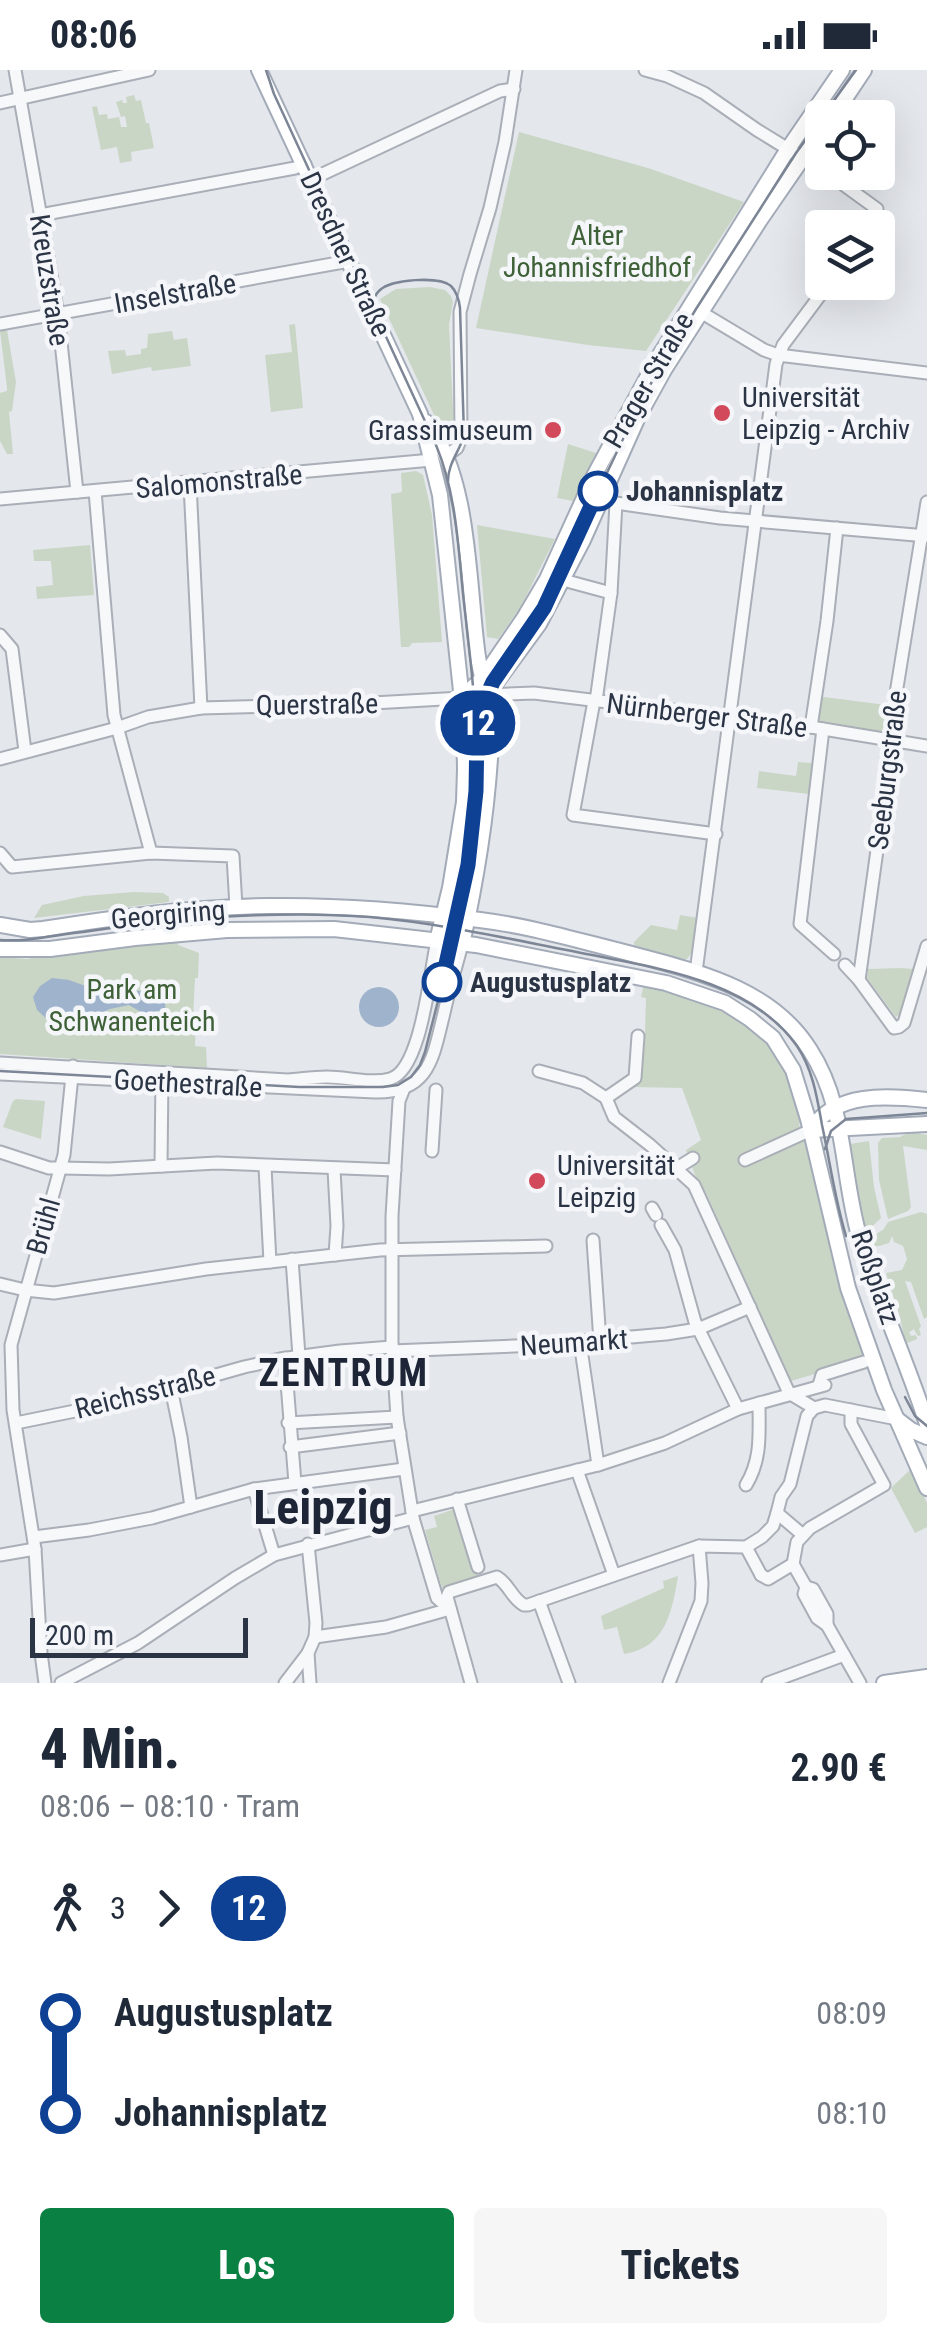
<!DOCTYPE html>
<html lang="de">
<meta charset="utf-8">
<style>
:root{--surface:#fff;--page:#f6f6f7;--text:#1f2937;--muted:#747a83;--accent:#0b8043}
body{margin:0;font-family:"Roboto Condensed",sans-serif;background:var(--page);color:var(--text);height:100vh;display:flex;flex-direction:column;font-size:38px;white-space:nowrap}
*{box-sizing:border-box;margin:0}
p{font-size:32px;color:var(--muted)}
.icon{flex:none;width:55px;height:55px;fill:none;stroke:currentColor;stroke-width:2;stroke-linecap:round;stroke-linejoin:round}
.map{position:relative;height:1613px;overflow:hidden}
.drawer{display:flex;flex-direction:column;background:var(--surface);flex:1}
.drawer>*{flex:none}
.badge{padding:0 20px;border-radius:32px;font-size:35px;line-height:65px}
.fabs{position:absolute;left:805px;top:30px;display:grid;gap:20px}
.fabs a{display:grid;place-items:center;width:90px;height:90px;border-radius:10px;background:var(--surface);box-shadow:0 10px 40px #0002;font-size:50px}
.scale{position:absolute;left:30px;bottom:25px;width:218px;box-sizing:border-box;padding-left:10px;border:5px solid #2b3445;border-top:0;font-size:28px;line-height:35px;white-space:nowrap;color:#2b3445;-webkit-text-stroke:8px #f4f6f9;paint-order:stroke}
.map>.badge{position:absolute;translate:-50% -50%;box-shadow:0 0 0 5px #fff}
.legs{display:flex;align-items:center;gap:15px;height:110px;padding:0 40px;font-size:32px}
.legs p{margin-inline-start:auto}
.overview{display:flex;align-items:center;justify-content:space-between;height:170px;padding:0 40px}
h1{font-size:55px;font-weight:800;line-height:75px}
.primary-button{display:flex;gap:20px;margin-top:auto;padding:20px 40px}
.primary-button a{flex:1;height:115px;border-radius:10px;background:var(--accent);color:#fff;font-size:40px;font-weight:800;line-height:115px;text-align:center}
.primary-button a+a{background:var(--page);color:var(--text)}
ul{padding:0 40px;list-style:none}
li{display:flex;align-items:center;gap:35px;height:100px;font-size:38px}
li i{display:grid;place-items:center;width:15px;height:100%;margin:0 12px;background:currentColor}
li i::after{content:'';width:25px;height:25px;margin:-12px;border:8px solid;border-radius:50%;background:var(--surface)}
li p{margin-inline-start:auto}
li:first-child i{background:linear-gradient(#0000 50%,currentColor 0)}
li:last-child i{background:linear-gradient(currentColor 50%,#0000 0)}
.status{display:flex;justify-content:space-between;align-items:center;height:70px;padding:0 50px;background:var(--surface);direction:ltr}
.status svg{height:28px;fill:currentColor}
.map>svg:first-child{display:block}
.green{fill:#c9d6c5}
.water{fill:#9fb4cc}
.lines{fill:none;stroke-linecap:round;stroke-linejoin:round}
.minor-casing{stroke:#a9aeb7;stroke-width:15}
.major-casing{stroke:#a3abb8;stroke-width:18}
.minor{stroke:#f7f8fa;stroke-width:11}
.major{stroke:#fff;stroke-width:14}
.tram{stroke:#7d8696;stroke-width:2.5}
.line-1-casing{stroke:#fff;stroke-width:22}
.line-1{stroke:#0e4094;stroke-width:15}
.poi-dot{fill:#d1495b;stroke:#f4f6f9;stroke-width:4}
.stop-1-dot{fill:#fff;stroke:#0e4094;stroke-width:5}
.labels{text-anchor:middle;stroke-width:9;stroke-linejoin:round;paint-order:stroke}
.park-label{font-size:28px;fill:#3f6138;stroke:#f4f6f9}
.street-label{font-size:28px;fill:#2b3445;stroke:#f4f6f9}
.poi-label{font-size:28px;fill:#2b3445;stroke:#f4f6f9;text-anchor:start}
.stop-label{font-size:28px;font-weight:bold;fill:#2b3445;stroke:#f4f6f9;text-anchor:start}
.district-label{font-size:38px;font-weight:bold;letter-spacing:2.5px;fill:#1d2536;stroke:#f4f6f9}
.town-label{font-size:48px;font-weight:bold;fill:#1d2536;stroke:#f4f6f9}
</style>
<div class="status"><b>08:06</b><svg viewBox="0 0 49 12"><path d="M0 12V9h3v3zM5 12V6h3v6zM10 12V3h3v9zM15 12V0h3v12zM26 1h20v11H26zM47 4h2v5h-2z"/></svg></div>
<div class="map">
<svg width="927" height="1613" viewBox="0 0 927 1613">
<rect width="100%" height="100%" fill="#e4e7ec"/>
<g class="green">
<path d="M 134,25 L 136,31 L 141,30 L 146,53 L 149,53 L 154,78 L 131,82 L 132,91 L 120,93 L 117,77 L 101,80 L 92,37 L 97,36 L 99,45 L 107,44 L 108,49 L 119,47 L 121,57 L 127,57 L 125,46 L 121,47 L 116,32 L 122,30 L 123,33 L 127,33 L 126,27 Z"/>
<path d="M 519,62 L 648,98 L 744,132 L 646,281 L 588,275 L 476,258 Z"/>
<path d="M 430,217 L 445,220 L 451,226 L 453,232 L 449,255 L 454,359 L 448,363 L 443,361 L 435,347 L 380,229 L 396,219 Z"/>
<path d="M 295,254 L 303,338 L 271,342 L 265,285 L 292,282 L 289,255 Z"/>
<path d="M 7,260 L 16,312 L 12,341 L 9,342 L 13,384 L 7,384 L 0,371 L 0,323 L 7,321 L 7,317 L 0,261 Z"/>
<path d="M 172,261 L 174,270 L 187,268 L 191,296 L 152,301 L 151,297 L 112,304 L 108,281 L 125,280 L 126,286 L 141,284 L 141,279 L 147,278 L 148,264 Z"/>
<path d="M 568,374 L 596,383 L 573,431 L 557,428 Z"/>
<path d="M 416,401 L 423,405 L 432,445 L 442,572 L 412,573 L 409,577 L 401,577 L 391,424 L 402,422 L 401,403 Z"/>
<path d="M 477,455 L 555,469 L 520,538 L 498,569 L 487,567 Z"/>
<path d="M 90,475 L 94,525 L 37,529 L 36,517 L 53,515 L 51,491 L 34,491 L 33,480 Z"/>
<path d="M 816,626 L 894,636 L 890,670 L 811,657 Z"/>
<path d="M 798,692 L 812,693 L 809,724 L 757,718 L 759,701 L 796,706 Z"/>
<path d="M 134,822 L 163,823 L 169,827 L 169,832 L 34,848 L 42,835 L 84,826 Z"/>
<path d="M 680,845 L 698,848 L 693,881 L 687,889 L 678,890 L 635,879 L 634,872 L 651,855 L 677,860 Z"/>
<path d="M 177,869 L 178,875 L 199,883 L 198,908 L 195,908 L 193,951 L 196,952 L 195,976 L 206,977 L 207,998 L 0,984 L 0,887 L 28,889 L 36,886 Z"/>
<path d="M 901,898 L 913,899 L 900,944 L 896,947 L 867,908 L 868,899 Z"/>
<path d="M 644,914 C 699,927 764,946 787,1004 C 793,1019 797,1035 801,1050 L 799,1054 L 803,1071 L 808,1073 L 812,1079 L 846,1234 L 865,1289 L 791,1311 L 706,1123 L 695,1105 L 686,1080 L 701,1070 L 682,1018 L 634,1017 L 638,967 L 645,965 L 646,928 L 641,927 Z"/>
<path d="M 16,1029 L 45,1031 L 41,1069 L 3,1057 L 13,1031 Z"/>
<path d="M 910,1062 L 927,1065 L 927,1080 L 903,1076 L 911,1137 L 908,1141 L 888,1149 L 879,1110 L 878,1073 L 882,1068 L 900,1067 Z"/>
<path d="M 869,1071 L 874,1117 L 881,1148 L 864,1164 L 850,1074 Z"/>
<path d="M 921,1142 L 927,1144 L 927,1247 L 924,1249 L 911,1212 L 905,1211 L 921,1256 L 919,1259 L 921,1265 L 918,1266 L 913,1258 L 913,1260 L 909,1262 L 911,1266 L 916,1265 L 917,1269 L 905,1274 C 902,1249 893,1226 886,1203 L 902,1200 L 907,1189 L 903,1176 L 894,1172 L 892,1166 L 889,1173 L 879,1176 L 868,1176 L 866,1171 L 884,1159 L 888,1152 Z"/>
<path d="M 911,1399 L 927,1433 L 927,1457 L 915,1463 L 891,1418 Z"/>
<path d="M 458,1438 L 479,1508 L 442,1518 L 425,1460 L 437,1457 L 434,1446 Z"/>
<path d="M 678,1506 C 672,1541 666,1578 624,1584 L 617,1557 L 604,1560 L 601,1546 L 664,1518 L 663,1511 Z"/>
</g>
<g class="water">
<path d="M 52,908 L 69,910 L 94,919 L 140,921 L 155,916 L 166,916 L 165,941 L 157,941 L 149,947 L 129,935 L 110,939 L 99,944 L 67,950 L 65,947 L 49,951 L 37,940 L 33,927 L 40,916 Z"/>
<circle cx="379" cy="937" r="20"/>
</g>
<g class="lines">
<defs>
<g id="minor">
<path d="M 15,0 L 58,244 L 77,422"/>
<path d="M 645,0 L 667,6 L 704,23 L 757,60 L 822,100"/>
<path d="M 0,33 L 149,0"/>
<path d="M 826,102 L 877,139 L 868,158"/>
<path d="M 312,109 L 500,21 L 514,19"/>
<path d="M 40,145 L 295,98 L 305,94"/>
<path d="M 694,238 L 764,280 L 778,285 L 927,303"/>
<path d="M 0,254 L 349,191"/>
<path d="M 446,386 L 457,378 L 461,368 L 460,242 L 470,204 L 490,138 L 505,72 L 516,0"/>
<path d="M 190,414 L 201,638"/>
<path d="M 95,421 L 114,645 L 151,783"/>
<path d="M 603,426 L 616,433 L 720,448 L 927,466"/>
<path d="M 0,429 L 432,390"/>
<path d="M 563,510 L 611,523"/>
<path d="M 0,565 L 12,579 L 25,681"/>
<path d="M 487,625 L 534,623 L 811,657 L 927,676"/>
<path d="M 594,631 L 573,745 L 716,764"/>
<path d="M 596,631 L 611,523 L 616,433"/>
<path d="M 811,657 L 827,551 L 837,458"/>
<path d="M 823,659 L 800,854 L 834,884"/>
<path d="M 0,689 L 117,658 L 148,647 L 201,638 L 373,633 L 461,628"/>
<path d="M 0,783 L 12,797 L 151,783 L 233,786 L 236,837"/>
<path d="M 845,895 L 859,910 L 894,958 L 899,957 L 904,953 L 927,876"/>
<path d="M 696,902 L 776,294 L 783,275 L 830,212"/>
<path d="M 859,910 L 891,679 L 894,636 L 927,432"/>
<path d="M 0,993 L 288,1010 C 301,1009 314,1007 327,1007 C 347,1007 371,1014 390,1009 C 422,1000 430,899 437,871"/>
<path d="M 539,1001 L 583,1013"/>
<path d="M 0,1004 L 375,1022 C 430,1023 433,987 444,943 C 449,920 456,897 462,874"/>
<path d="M 586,1015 L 606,1028 L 614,1047 L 650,1075 L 694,1115 L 789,1323 L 814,1338"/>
<path d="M 403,1021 L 399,1031 L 392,1146 L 392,1272 L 397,1347 L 413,1448 L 437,1528 L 450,1539"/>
<path d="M 606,1028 L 635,1008 L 638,966"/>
<path d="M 432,1081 L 436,1020"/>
<path d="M 0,1082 L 49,1098 L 61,1098 L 109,1099 L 217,1093 L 395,1100"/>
<path d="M 745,1090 L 811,1060"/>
<path d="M 161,1096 L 162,1005"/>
<path d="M 265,1097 L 270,1192"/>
<path d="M 677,1098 L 693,1088"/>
<path d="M 334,1099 L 337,1156 L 335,1185"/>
<path d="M 652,1138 L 656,1145"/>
<path d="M 661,1155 L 675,1180 L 695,1252 L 738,1339"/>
<path d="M 593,1170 L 600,1271"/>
<path d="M 292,1189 L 299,1286"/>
<path d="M 0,1214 L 25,1220 L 54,1223 L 206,1199 L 380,1180 L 546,1176"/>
<path d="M 580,1272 L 598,1395"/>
<path d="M 392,1281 L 539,1275 L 666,1264 L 698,1259 L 750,1237"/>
<path d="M 285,1288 L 295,1413"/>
<path d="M 819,1315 L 822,1305 L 864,1292"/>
<path d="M 171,1318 L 181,1367 L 191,1437"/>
<path d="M 814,1338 L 825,1335 L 897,1349"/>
<path d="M 16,1353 L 124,1331 L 244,1297 L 280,1289 L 340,1281 L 392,1277"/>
<path d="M 288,1353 L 397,1347"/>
<path d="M 290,1377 L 400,1363"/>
<path d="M 577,1400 L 614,1505"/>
<path d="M 746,1415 C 762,1389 759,1363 759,1333"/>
<path d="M 254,1419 L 274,1485"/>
<path d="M 457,1429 L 478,1497"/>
<path d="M 412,1441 L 598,1395 L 665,1373 L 738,1339 L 825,1315"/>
<path d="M 803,1465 L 777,1443 L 781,1427 L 790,1414 L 807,1346 L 814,1338"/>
<path d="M 34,1467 L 89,1460 L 152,1448 L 254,1419 L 404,1399"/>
<path d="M 308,1474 L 316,1553 L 315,1567 L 308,1583 L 310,1613"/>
<path d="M 746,1477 L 761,1505"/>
<path d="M 0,1485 L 35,1479"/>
<path d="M 793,1494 L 797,1472 L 810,1458 L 884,1415 L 851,1354 L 851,1340"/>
<path d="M 793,1494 L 806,1517 L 804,1524 L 817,1548 L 827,1555 L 860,1613"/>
<path d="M 761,1505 L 768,1509 L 793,1494"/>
<path d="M 806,1517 L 813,1519 L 827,1544 L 827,1555"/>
<path d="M 539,1531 L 569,1613"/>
<path d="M 315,1567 L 386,1557 L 450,1539"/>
<path d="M 45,1613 L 41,1583 L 35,1479 L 13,1340 L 11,1275 L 64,1085 L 73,996"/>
<path d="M 61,1613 L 138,1573 L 235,1508 L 274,1485 L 413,1448"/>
<path d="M 285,1613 L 308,1583"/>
<path d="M 471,1613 L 447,1527 L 449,1522 L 497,1507 C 509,1514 512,1529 524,1535 L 528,1535 L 699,1476 L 746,1477 L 762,1467 L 773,1456 L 777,1443"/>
<path d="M 669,1613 L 701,1531 L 702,1513 L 699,1476"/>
<path d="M 768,1613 L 844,1585"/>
</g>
<g id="major">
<path d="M 259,0 L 420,344 L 440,425 L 464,649 L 465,699 L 464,732 L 450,818 L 437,871"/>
<path d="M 832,48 L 864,0"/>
<path d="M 426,352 C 471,406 468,519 478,587 C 483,616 492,641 491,670 C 488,739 477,807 462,874"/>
<path d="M 487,625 L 539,554 L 583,470 L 638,347 L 664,300 L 760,150 L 822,60"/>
<path d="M 461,628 L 483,608 L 524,548 L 547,509 L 595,404 L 655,293 L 788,79 L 842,0"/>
<path d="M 0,855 L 30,860 L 43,859 C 118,847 193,837 269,836 C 338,835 412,841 480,850 C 530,856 579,871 628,883 C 694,901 771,917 810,980 C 847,1037 841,1106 860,1169 C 879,1231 907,1292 927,1354"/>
<path d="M 0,879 L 50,879 L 135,868 L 227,860 L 334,859 L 476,875 L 666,913 L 725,933 L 750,949 L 773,968 L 793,1000 L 808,1049 L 848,1218 L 884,1320 L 927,1418"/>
<path d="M 811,1060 C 835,1021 888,1026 927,1030"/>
<path d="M 811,1060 L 927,1054"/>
<path d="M 898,1350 L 911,1360 L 927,1367"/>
<path d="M 884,1613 L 927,1607"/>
</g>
</defs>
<use href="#minor" class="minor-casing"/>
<use href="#major" class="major-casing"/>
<use href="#minor" class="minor"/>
<use href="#major" class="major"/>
<g class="tram">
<path d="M 373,242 C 373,233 373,226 380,220 C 391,209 439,206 451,216 C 457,222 459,230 460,238 L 464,365 C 460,381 448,393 448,411"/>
<path d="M 479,649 L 491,616 L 543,537 L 644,325 L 696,239 L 796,83 L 856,0"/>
<path d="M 0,870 C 28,872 55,865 83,862 C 128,855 173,850 218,847 C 269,844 320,843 370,847 C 438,853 505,868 572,881 C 648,897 748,907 797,976 C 813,1000 817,1027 822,1055 C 830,1092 835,1130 846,1166"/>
<path d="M 0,1001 L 299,1017 L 383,1017 L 398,1015 L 411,1007 L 420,995 L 425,982 C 447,894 473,806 476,714 C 479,651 470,587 463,524 C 458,474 456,423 436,375 L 274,24 L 266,0"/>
<path d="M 825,1079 L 831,1061 L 846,1049 L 927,1043"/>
<path d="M 905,1327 L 915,1346 L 927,1356"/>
</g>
</g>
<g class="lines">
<defs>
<path id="line-1" d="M 442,912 L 468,795 L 476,721 L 477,660 L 481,638 L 493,612 L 544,538 L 598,421"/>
</defs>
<use href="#line-1" class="line-1-casing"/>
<use href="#line-1" class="line-1"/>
</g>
<g class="poi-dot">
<circle cx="722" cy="343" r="10"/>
<circle cx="553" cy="360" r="10"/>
<circle cx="537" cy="1111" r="10"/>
</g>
<g class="stop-1-dot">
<circle cx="598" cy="421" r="18"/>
<circle cx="442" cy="912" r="18"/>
</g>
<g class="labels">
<g class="park-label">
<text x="597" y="175">Alter<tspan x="597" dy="32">Johannisfriedhof</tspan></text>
<text x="132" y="929">Park am<tspan x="132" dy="32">Schwanenteich</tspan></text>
</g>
<g class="street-label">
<text transform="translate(346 184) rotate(65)" y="10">Dresdner Straße</text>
<text transform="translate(50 210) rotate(81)" y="10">Kreuzstraße</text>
<text transform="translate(175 223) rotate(-10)" y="10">Inselstraße</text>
<text transform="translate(648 310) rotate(-60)" y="10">Prager Straße</text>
<text transform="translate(219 411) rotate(-5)" y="10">Salomonstraße</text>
<text transform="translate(317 634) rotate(-1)" y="10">Querstraße</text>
<text transform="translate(707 645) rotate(7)" y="10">Nürnberger Straße</text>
<text transform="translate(887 700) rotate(-83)" y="10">Seeburgstraße</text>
<text transform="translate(168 844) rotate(-5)" y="10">Georgiring</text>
<text transform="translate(188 1013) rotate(3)" y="10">Goethestraße</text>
<text transform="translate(43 1156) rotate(-74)" y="10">Brühl</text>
<text transform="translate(876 1207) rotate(71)" y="10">Roßplatz</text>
<text transform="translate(574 1272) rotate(-4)" y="10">Neumarkt</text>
<text transform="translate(145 1322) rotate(-14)" y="10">Reichsstraße</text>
</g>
<g class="poi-label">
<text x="742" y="337">Universität<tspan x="742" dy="32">Leipzig - Archiv</tspan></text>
<text x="533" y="370" text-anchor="end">Grassimuseum</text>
<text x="557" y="1105">Universität<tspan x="557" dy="32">Leipzig</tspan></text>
</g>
<g class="stop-label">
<text x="626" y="431">Johannisplatz</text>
<text x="470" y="922">Augustusplatz</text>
</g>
<g class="district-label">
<text x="344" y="1316">ZENTRUM</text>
</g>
<g class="town-label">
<text x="323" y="1454">Leipzig</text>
</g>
</g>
</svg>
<div class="fabs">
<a><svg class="icon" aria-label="locate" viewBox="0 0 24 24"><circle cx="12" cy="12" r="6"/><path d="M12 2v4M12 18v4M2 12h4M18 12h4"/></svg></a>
<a><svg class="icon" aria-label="layers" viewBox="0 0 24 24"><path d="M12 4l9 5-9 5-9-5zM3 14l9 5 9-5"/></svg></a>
</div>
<div class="scale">200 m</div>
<b class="badge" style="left:478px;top:653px;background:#0e4094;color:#fff">12</b>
</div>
<section class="drawer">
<div class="overview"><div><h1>4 Min.</h1><p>08:06 – 08:10 · Tram</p></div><b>2.90 €</b></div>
<div class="legs"><svg class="icon" aria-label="walk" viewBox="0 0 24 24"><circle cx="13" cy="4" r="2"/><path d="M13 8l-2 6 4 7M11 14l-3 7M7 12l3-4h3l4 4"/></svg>3<svg class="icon" aria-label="forward" viewBox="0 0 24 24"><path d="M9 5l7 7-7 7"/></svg><b class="badge" style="background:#0e4094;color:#fff">12</b></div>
<ul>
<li><i style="color:#0e4094"></i><b>Augustusplatz</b><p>08:09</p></li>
<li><i style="color:#0e4094"></i><b>Johannisplatz</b><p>08:10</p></li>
</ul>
<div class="primary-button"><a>Los</a><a>Tickets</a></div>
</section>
